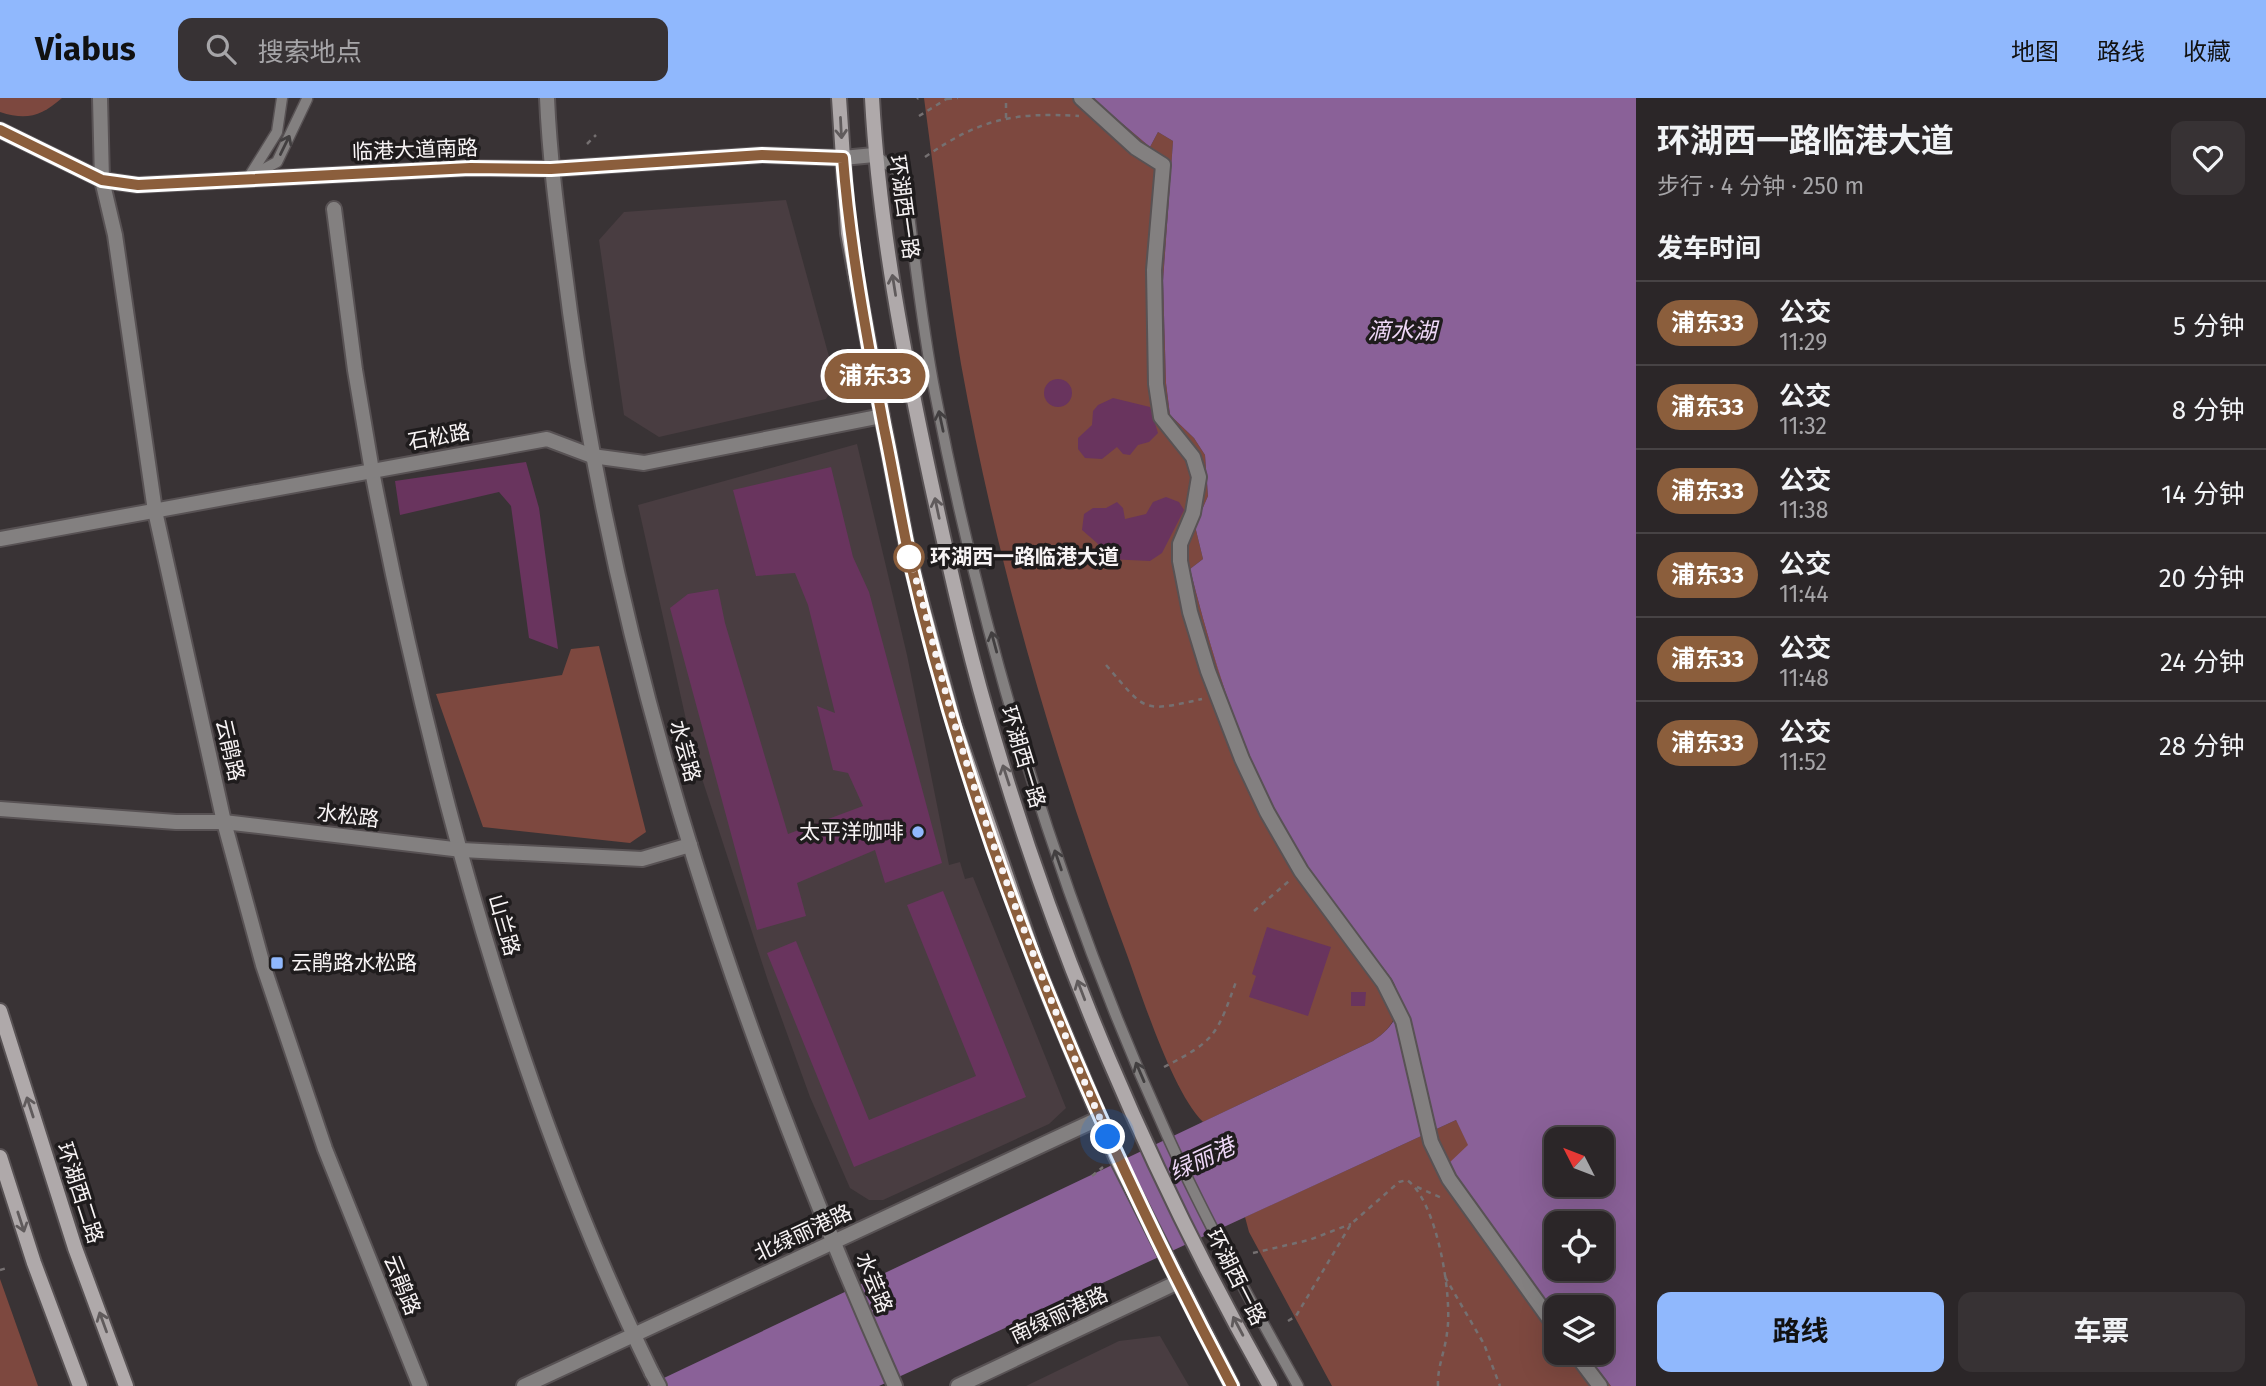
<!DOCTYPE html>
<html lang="zh">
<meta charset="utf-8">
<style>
:root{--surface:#2b2628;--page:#373234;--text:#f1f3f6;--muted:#a6a5a8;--line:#474345;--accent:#90b8fd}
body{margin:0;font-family:"Fira Sans","Noto Sans SC",sans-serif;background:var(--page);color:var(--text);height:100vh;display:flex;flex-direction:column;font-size:26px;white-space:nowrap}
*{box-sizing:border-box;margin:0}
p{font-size:23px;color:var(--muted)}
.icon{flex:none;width:38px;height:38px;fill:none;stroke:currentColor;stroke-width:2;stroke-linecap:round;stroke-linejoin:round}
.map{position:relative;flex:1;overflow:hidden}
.side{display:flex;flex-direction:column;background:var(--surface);width:630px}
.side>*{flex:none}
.badge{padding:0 14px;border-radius:23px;font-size:24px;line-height:46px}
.needle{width:46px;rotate:312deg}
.fabs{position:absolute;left:1544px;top:1029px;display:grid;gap:14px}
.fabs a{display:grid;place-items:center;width:70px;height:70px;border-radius:14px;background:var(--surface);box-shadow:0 7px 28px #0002,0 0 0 2px var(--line);font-size:35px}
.you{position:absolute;width:35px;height:35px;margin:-18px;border:5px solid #fff;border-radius:50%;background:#1a73e8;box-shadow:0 0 0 10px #1a73e833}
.map>.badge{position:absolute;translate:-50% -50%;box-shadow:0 0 0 4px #fff}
h2{padding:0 21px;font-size:26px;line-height:63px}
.round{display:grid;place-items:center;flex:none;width:74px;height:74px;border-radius:14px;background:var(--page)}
.overview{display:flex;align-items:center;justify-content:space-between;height:119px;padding:0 21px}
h1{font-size:33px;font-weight:700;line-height:52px}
.button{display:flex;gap:14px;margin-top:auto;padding:14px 21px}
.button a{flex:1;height:80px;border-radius:14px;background:var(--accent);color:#111;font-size:28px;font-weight:700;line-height:80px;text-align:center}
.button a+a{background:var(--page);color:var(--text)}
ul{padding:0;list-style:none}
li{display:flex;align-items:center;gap:21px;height:84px;padding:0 21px;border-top:2px solid var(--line)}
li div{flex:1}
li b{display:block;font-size:26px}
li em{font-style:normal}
li .badge{min-width:77px;font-weight:700;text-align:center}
header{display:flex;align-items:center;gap:42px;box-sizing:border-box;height:98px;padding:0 35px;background:var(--accent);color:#111}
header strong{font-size:33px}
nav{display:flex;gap:38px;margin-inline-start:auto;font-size:24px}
.search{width:490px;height:63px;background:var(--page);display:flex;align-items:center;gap:18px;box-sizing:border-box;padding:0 24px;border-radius:14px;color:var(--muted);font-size:26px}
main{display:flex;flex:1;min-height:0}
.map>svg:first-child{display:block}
.built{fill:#493d41}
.green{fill:#7d483f}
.water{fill:#8a6198;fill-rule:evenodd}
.building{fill:#69345e}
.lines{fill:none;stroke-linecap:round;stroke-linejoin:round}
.service-casing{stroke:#585254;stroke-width:13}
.pedestrian-casing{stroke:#585254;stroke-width:18}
.minor-casing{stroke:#585254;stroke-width:18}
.tertiary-casing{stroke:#585254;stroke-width:18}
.secondary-casing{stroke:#585254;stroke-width:18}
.path{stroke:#757071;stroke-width:2.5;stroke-dasharray:5 5;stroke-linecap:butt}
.service{stroke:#838080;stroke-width:10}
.pedestrian{stroke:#838080;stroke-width:14}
.minor{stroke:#838080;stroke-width:14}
.tertiary{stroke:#838080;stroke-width:14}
.secondary{stroke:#afa9aa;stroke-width:14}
.oneway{stroke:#605b5c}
.oneway2{stroke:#423f40}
.line-casing{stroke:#fff;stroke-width:16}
.line{stroke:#8b5e3c;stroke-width:10}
.walk{stroke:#f8f4f5;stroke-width:7;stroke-dasharray:0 12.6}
.stop-dot{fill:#fff;stroke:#8b5e3c;stroke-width:3.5}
.poi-dot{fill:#90b8fd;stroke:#1f1c1d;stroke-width:2.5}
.labels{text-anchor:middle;stroke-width:7;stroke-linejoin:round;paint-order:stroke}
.street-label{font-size:21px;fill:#f8f4f5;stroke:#1f1c1d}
.stop-label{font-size:21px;font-weight:bold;fill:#f8f4f5;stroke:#1f1c1d;text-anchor:start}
.poi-label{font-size:21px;fill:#f8f4f5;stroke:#1f1c1d;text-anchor:end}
.water-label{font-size:23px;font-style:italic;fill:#efd8f8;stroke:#1f1c1d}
</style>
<header>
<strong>Viabus</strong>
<div class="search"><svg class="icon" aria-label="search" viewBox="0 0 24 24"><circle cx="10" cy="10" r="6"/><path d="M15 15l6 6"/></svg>搜索地点</div>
<nav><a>地图</a><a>路线</a><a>收藏</a></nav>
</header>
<main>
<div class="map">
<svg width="1636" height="1288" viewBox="0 0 1636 1288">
<rect width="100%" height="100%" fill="#393335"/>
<g class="built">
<path d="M 786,102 L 836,284 L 826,301 L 659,339 L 624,317 L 599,142 L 624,114 Z"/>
<path d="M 857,346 L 907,557 L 949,767 L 960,764 L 965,781 L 973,779 L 1066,1010 L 1049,1026 L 883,1102 L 869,1102 L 850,1090 L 810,999 L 768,883 L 693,653 L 638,407 Z"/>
<path d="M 1160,1238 L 1189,1288 L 1026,1288 L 1119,1243 Z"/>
</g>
<g class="green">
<path d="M 0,0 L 62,0 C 41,18 27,23 0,14 Z"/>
<path d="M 924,0 L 1092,0 L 1150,49 L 1158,34 L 1173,43 L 1163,183 L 1166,285 L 1170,317 L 1194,340 L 1205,357 L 1208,398 L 1195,428 L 1203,461 L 1190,471 C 1216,575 1250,677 1308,768 C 1334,810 1367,849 1396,889 C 1400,915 1395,928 1373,943 L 1203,1024 C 1172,993 1142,898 1126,854 C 1054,663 997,466 961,266 C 946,178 936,89 924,0 Z"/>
<path d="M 599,548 L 646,734 L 630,745 L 483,729 L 436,596 L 562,577 L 571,551 Z"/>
<path d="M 1456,1022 L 1556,1219 L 1556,1255 L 1585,1255 L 1611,1288 L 1332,1288 L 1249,1134 L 1245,1119 Z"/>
<path d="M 0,1181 L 38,1288 L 0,1288 Z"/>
</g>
<path class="water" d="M 1092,0 L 1636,0 L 1636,1288 L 1611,1288 L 1585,1255 L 1601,1255 L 1601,1209 L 1556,1209 L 1556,1219 L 1448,1066 L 1468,1047 L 1456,1022 L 879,1288 L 647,1288 L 1373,943 C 1392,930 1404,915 1396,890 C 1393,880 1382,869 1375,860 C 1353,830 1330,801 1309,770 C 1249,680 1216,574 1190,471 L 1203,461 L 1195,428 L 1208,398 L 1205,357 L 1194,340 L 1170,317 L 1166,285 L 1163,183 L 1173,43 L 1158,34 L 1150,49 ZM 1556,1041 L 1601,1041 L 1601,1087 L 1556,1087 ZM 1556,1125 L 1601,1125 L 1601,1171 L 1556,1171 Z"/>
<g class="building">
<circle cx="1058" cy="295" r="14"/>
<path d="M 1113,300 L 1150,309 L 1158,335 L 1149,344 L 1138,347 L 1130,357 L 1123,356 L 1117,349 L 1102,361 L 1085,360 L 1078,351 L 1078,340 L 1092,327 L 1093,313 L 1098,307 Z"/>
<path d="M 526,364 L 539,410 L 558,551 L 529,540 L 511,408 L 499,394 L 400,417 L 395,383 Z"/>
<path d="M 831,369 L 853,459 L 869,494 L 942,765 L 885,785 L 875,752 L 797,785 L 806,818 L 757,832 L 670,510 L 688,496 L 718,491 L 725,525 L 788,736 L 863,708 L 848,675 L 833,672 L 817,608 L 835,615 L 808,507 L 795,475 L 756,478 L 733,392 Z"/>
<path d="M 1166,399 L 1179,404 L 1184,412 L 1162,455 L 1150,463 L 1108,461 L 1097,445 L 1082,432 L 1084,416 L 1093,410 L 1106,410 L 1117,404 L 1123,410 L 1125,421 L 1146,416 L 1153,404 Z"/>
<path d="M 943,793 L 1026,999 L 854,1069 L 767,855 L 796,843 L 869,1022 L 976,978 L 907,807 Z"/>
<path d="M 1267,829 L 1331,849 L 1308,918 L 1249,899 L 1256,878 L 1252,876 Z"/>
<path d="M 1351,894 L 1366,894 L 1365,908 L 1351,908 Z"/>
</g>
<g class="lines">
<defs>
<g id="service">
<path d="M 875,57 L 904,79 C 914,151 921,224 935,295 C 984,549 1060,801 1167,1037 C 1206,1123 1252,1206 1298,1288"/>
<path d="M 249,79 L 277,64 L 307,1"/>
<path d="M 249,79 L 277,34 L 282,0"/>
</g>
<g id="pedestrian">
<path d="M 1081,0 L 1136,50 L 1163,67 L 1154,172 L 1156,286 L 1161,319 L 1193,359 L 1199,379 L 1193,415 L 1180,446 L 1180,463 L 1190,514 L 1208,573 L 1242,661 L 1267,714 L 1301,773 L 1384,885 L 1403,923 L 1431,1044 L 1449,1081 L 1556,1230"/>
<path d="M 334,111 L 355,272 L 372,373"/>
<path d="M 1575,1255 L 1600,1288"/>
<path d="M 652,1275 L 659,1288"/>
</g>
<g id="minor">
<path d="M 372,373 C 431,676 516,997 652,1275"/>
<path d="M 0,441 L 547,341 L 592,358 L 644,365 L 882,318"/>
<path d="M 0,711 L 176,724 L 224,724 L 462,752 L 642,761 L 690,747"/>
<path d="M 524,1288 L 1100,1020"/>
<path d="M 958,1288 L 1178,1184"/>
</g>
<g id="tertiary">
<path d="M 100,0 L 102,82 L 115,137 L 155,413 L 224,724 L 263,867 L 325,1051 L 420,1288"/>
<path d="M 547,0 C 550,72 561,143 570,214 C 621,587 743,945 895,1288"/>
<path d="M 0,32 L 102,82 L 137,87 L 470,70 L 551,71 L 762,57 L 843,60 L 874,57"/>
</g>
<g id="secondary">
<path d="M 839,0 L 848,135 L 882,318 L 909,459 L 955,628 L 1041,879 L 1116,1059 L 1232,1288"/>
<path d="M 872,0 C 879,129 904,258 931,384 C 948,462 965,540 987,616 C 1053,849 1151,1078 1270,1288"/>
<path d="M 0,913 L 75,1150 L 126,1288"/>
<path d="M 0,1059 L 34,1165 L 80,1288"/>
</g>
</defs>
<use href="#service" class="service-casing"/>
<use href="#pedestrian" class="pedestrian-casing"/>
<use href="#minor" class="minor-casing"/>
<use href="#tertiary" class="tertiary-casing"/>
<use href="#secondary" class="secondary-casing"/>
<g class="path">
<path d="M 917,1 L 918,0"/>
<path d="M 947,1 L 958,0"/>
<path d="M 919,18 L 948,0"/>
<path d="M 1006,20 L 1006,0"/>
<path d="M 587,46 L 596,37"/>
<path d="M 925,59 C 980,21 1013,14 1079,18"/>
<path d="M 1106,567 C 1146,613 1141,615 1202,601"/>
<path d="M 1254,813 L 1289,783"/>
<path d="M 1164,969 C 1217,942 1217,936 1237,881"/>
<path d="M 1092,1078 L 1103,1069"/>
<path d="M 1417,1089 L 1442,1100"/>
<path d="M 1253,1155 L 1309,1142 L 1351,1126"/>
<path d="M 0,1172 L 7,1170"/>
<path d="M 1445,1179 L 1484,1246 L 1500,1288"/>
<path d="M 1288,1223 L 1296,1218 L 1351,1126 L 1399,1084 L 1407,1082 C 1437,1103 1453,1199 1447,1235 C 1445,1253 1437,1270 1438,1288"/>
</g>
<use href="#service" class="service"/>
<use href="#pedestrian" class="pedestrian"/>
<use href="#minor" class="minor"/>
<use href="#tertiary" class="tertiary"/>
<use href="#secondary" class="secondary"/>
</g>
<defs><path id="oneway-shaft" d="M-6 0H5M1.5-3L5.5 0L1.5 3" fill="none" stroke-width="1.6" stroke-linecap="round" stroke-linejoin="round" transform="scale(1.75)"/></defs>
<g class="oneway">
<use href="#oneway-shaft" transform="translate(841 30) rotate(87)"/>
<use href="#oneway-shaft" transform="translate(894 187) rotate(-99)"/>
<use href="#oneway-shaft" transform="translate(937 410) rotate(-102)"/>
<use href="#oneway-shaft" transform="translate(1006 677) rotate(-108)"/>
<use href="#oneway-shaft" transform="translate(1081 892) rotate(-111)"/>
<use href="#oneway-shaft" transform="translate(30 1009) rotate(-108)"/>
<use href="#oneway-shaft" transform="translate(21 1124) rotate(72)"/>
<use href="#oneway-shaft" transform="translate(103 1224) rotate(-110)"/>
<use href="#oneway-shaft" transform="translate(1238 1228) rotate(-118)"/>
</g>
<g class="oneway2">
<use href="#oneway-shaft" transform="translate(285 47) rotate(-64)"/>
<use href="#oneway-shaft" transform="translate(941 323) rotate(-102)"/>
<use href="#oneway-shaft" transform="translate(994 544) rotate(-105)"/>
<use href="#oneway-shaft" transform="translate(1058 762) rotate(-109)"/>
<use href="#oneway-shaft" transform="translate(1140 974) rotate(-113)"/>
</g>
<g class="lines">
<defs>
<path id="line" d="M 0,32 L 102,82 L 138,87 L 470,70 L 551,71 L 762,57 L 843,60 C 850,151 867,240 884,330 C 893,373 900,416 909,458 C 975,749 1093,1026 1232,1288"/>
</defs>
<use href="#line" class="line-casing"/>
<use href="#line" class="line"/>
<path class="walk" d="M 909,459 C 927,513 938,572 955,627 C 997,768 1050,905 1108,1039"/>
</g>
<circle class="stop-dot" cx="909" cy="459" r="14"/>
<g class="poi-dot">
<circle cx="918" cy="734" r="7"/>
<rect x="270" y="858" width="14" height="14" rx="3.5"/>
</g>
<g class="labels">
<g class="street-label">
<text transform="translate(415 52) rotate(-2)" y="7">临港大道南路</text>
<text transform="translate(904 109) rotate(82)" y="7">环湖西一路</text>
<text transform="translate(439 339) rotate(-10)" y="7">石松路</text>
<text transform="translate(230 652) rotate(77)" y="7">云鹃路</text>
<text transform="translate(685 653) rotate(75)" y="7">水芸路</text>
<text transform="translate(1023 659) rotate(73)" y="7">环湖西一路</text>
<text transform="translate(348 718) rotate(7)" y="7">水松路</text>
<text transform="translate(504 827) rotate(74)" y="7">山兰路</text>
<text transform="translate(80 1095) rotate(72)" y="7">环湖西二路</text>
<text transform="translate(803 1135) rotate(-25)" y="7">北绿丽港路</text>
<text transform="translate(1236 1179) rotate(63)" y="7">环湖西一路</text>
<text transform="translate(874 1185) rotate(68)" y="7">水芸路</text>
<text transform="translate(402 1187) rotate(68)" y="7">云鹃路</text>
<text transform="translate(1059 1217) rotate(-25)" y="7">南绿丽港路</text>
</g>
<g class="stop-label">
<text x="930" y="466">环湖西一路临港大道</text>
</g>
<g class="poi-label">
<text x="904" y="741">太平洋咖啡</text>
<text x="291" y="872" text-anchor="start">云鹃路水松路</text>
</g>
<g class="water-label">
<text x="1402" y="241">滴水湖</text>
<text transform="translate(1202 1061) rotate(-25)" y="8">绿丽港</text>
</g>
</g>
</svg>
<div class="fabs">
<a><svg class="needle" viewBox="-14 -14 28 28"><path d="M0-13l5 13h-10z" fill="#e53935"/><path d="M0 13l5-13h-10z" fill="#a6a5a8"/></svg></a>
<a><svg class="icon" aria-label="locate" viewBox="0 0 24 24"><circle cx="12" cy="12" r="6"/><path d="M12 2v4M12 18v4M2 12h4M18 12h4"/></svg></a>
<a><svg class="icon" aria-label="layers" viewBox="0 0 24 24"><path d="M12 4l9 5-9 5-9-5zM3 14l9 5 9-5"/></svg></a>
</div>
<div class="you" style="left:1108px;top:1039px"></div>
<b class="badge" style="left:875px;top:278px;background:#8b5e3c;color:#fff">浦东33</b>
</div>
<section class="side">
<div class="overview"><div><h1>环湖西一路临港大道</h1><p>步行 · 4 分钟 · 250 m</p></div><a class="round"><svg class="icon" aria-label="heart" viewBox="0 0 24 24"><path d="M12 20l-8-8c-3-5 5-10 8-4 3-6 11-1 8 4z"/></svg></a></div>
<h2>发车时间</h2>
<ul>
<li><span class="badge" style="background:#8b5e3c;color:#fff">浦东33</span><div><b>公交</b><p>11:29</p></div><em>5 分钟</em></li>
<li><span class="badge" style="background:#8b5e3c;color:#fff">浦东33</span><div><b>公交</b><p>11:32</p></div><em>8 分钟</em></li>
<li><span class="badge" style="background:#8b5e3c;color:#fff">浦东33</span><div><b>公交</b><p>11:38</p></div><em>14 分钟</em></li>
<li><span class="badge" style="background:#8b5e3c;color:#fff">浦东33</span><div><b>公交</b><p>11:44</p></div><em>20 分钟</em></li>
<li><span class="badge" style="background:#8b5e3c;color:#fff">浦东33</span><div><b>公交</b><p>11:48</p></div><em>24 分钟</em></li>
<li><span class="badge" style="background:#8b5e3c;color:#fff">浦东33</span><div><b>公交</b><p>11:52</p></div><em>28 分钟</em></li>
</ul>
<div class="button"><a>路线</a><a>车票</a></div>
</section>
</main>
